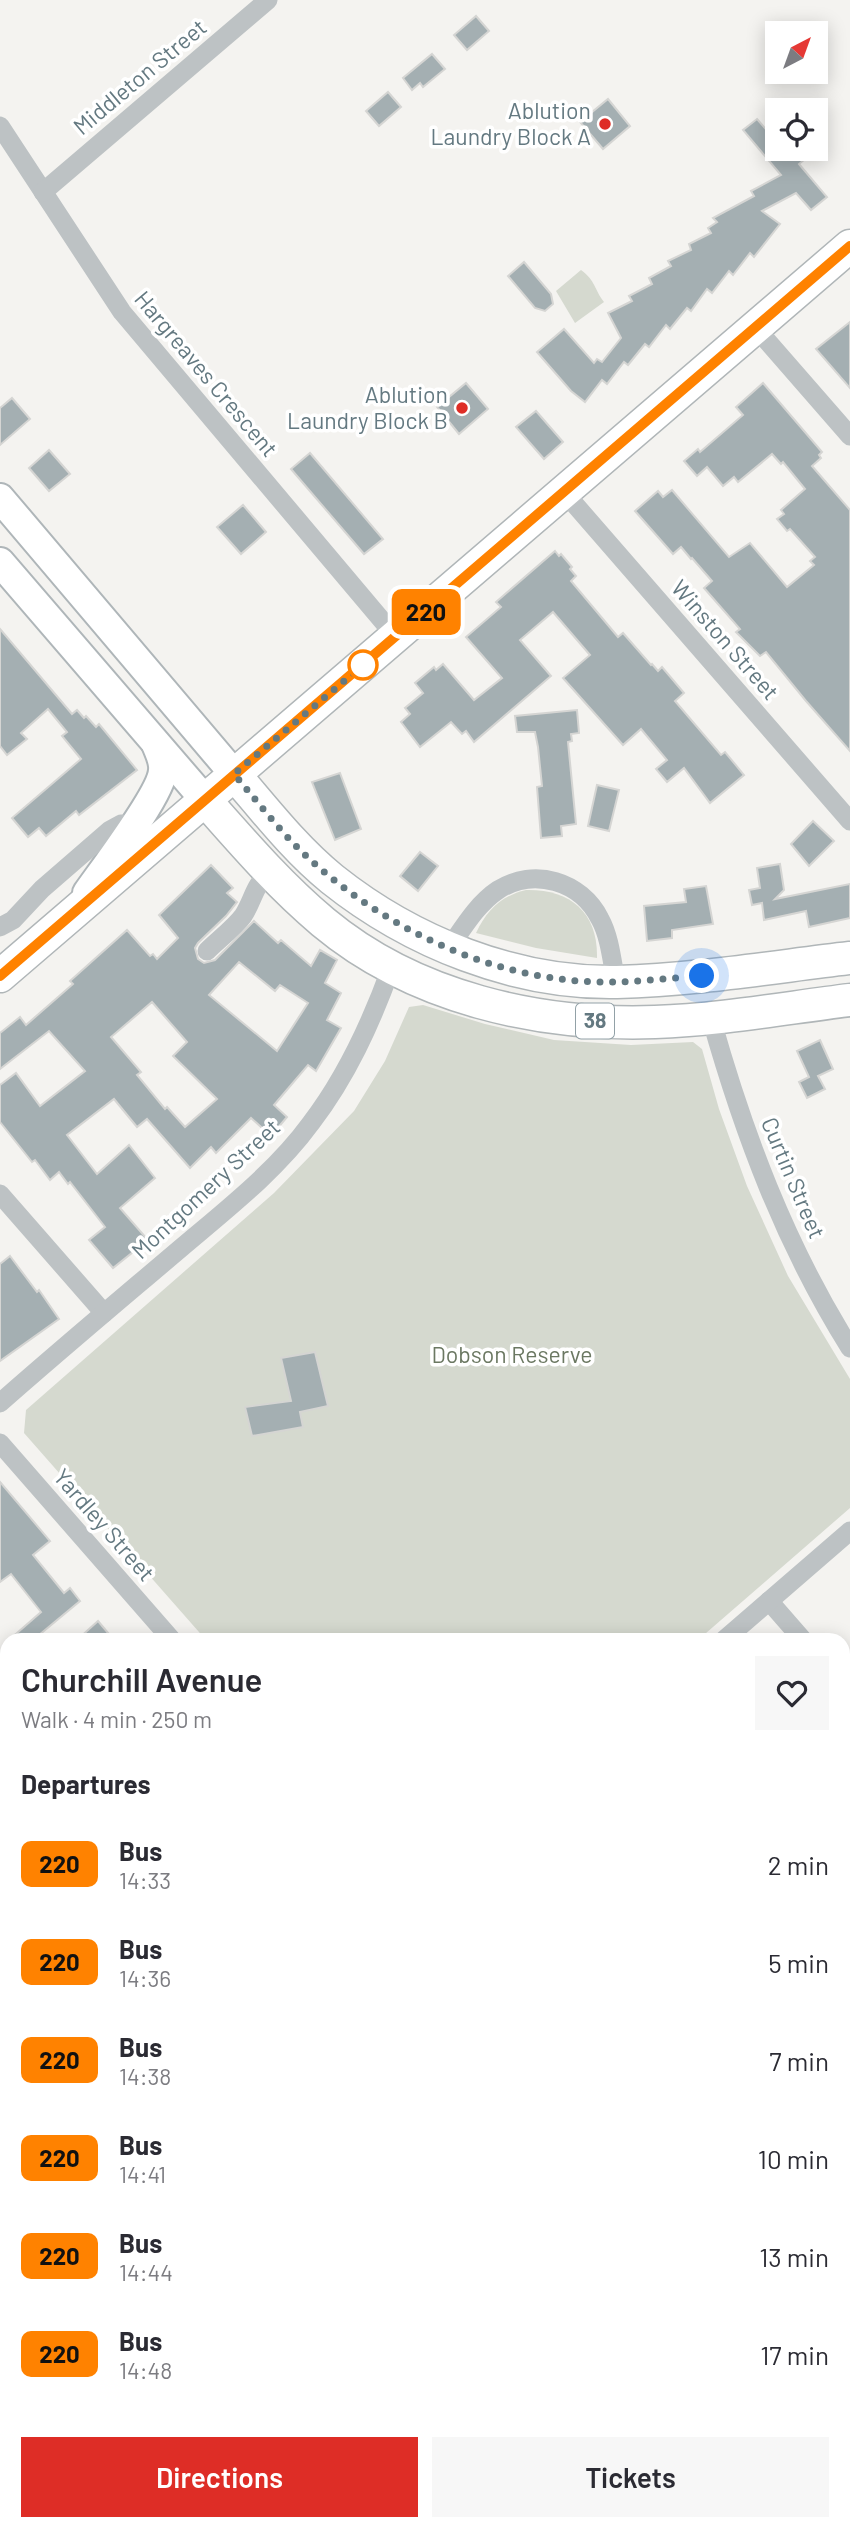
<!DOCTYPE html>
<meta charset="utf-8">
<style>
:root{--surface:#fff;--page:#f7f7f7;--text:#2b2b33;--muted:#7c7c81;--accent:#de2d26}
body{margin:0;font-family:Barlow,sans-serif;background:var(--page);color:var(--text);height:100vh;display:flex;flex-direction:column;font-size:26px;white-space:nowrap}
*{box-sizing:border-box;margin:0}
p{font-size:23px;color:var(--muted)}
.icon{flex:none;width:38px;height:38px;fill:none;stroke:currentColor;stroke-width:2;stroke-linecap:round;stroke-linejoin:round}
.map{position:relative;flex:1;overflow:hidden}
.side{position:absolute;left:0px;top:1633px;width:850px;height:898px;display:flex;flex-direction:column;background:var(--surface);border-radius:21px 21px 0 0;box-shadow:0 4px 18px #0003}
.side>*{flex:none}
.badge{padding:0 14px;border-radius:10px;font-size:24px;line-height:46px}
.needle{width:46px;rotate:41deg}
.fabs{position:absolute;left:765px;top:21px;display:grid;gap:14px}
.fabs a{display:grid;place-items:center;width:63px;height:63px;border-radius:0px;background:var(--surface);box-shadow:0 4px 18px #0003;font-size:35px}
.you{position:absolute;width:35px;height:35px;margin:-18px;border:5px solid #fff;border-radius:50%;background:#1a73e8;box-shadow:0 0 0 10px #1a73e833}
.map>.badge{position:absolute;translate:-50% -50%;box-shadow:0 0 0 4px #fff}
h2{padding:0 21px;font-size:26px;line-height:63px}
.round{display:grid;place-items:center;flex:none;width:74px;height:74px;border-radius:0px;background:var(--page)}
.overview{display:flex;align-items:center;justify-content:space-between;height:119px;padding:0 21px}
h1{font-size:33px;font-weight:600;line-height:52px}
.primary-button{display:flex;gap:14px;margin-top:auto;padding:14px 21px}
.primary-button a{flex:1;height:80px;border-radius:0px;background:var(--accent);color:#fff;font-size:28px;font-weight:600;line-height:80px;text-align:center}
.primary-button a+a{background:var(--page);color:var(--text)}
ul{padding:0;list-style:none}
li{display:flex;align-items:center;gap:21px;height:98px;padding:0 21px}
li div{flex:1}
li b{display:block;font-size:26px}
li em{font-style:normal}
li .badge{min-width:77px;font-weight:700;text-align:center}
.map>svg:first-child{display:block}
.green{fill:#d5d9cf}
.building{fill:#a4afb2;stroke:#d5d5d3;stroke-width:2;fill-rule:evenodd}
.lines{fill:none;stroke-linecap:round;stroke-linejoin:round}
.secondary-casing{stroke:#afb6b9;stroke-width:32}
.primary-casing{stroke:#b0b6b8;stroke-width:35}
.minor{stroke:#bdc2c4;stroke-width:19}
.secondary{stroke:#fff;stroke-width:28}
.primary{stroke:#fff;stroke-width:32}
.line-casing{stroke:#fff;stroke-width:16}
.line{stroke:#ff8200;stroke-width:10}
.walk{stroke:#647981;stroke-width:7;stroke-dasharray:0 12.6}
.poi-dot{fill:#de2d26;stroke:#fff;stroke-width:2.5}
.stop-dot{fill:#fff;stroke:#ff8200;stroke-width:3.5}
.labels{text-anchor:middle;stroke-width:7;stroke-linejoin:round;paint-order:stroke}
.shield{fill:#fff;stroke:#92a1a7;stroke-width:2}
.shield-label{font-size:21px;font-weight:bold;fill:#647981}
.street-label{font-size:23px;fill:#647981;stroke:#fff}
.poi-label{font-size:23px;fill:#647981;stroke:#fff;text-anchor:end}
.park-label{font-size:23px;fill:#6b7862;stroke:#fff}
</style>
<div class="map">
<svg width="850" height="2530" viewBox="0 0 850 2530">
<rect width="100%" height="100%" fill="#f4f3f0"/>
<g class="green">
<path d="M 581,270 C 596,281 594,289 604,302 L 575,323 L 556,291 Z"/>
<path d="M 526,890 C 570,889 598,912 597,958 L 536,948 L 476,933 C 487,910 501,896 526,890 Z"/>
<path d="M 423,1005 L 485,1024 L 554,1040 L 631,1045 L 693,1042 L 702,1049 L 719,1109 L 747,1186 L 788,1276 L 850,1379 L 850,1508 L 698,1640 L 206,1640 L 24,1433 L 26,1410 L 274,1193 L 354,1111 L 385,1061 L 409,1007 Z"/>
</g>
<g class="building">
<path d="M 476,16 L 489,31 L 467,50 L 454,35 Z"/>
<path d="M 432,54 L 445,69 L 423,87 L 420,83 L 412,90 L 403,78 Z"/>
<path d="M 388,92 L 401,107 L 379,126 L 366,111 Z"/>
<path d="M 608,99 L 630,126 L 603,149 L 580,122 Z"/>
<path d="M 757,119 L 777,142 L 777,149 L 783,149 L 787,154 L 794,149 L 817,149 L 799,164 L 827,197 L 811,210 L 796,193 L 762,211 L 780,224 L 754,257 L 750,253 L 733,275 L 729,271 L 712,293 L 707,289 L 691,311 L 687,308 L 670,329 L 666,325 L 649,347 L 645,344 L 628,365 L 624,362 L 607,384 L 602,380 L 585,402 L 571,391 L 537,352 L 564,329 L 594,363 L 597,359 L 602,362 L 621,338 L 608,313 L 632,301 L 629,296 L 652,284 L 649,278 L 671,266 L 668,261 L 691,250 L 689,244 L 711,233 L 708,228 L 717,222 L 713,218 L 754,196 L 751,191 L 781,175 L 743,130 Z"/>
<path d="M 524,262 L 551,294 L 553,304 L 545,311 L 535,308 L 508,276 Z"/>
<path d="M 850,322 L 850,388 L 816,349 Z"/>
<path d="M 466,383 L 488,409 L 459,434 L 437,407 Z"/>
<path d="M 763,383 L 822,452 L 819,455 L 821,458 L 812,466 L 850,510 L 850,751 L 806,701 L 766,652 L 760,656 L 736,632 L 740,629 L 704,588 L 712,581 L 692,558 L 691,559 L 681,547 L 673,554 L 635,511 L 658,491 L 663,497 L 672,490 L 729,557 L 750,543 L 787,587 L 814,565 L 810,561 L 815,557 L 790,529 L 787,531 L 777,519 L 784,514 L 781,510 L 805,489 L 783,462 L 781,464 L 772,454 L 738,482 L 734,477 L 723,486 L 707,467 L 697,476 L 684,461 L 698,449 L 700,452 L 743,415 L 736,407 Z"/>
<path d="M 12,398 L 30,419 L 0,445 L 0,408 Z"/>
<path d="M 536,411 L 563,442 L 544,459 L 516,427 Z"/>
<path d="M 49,450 L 70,474 L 49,491 L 29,468 Z"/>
<path d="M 310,453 L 383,539 L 364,554 L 291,469 Z"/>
<path d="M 243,505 L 266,532 L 241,554 L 217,527 Z"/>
<path d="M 555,551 L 559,556 L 561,554 L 572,567 L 570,569 L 576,576 L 571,581 L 618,637 L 623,633 L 651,665 L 652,664 L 658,671 L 662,667 L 684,693 L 675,701 L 721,755 L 725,752 L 744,775 L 710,803 L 684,768 L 667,782 L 656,769 L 667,760 L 641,729 L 623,745 L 563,678 L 590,655 L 553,612 L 520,640 L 551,676 L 474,742 L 466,731 L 462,734 L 451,722 L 420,747 L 401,722 L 410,714 L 405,708 L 423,693 L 415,683 L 434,667 L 436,670 L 443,664 L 474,700 L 502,678 L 466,637 L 501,607 L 496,602 Z"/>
<path d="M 0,629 L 72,714 L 77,710 L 84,718 L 86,716 L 96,727 L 99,724 L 137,770 L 79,815 L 76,811 L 46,836 L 39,828 L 28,837 L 12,818 L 81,759 L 62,736 L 67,732 L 48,709 L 21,733 L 27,739 L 7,755 L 0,746 Z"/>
<path d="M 577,710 L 579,733 L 571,734 L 572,741 L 568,742 L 576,824 L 561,826 L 562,836 L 541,838 L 537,787 L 542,786 L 538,747 L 535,732 L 517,732 L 515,716 Z"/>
<path d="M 340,773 L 361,829 L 335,840 L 312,782 Z"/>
<path d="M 597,785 L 619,790 L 609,831 L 588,826 Z"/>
<path d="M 813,821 L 834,841 L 809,866 L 791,844 Z"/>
<path d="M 420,852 L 438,866 L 418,891 L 400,876 Z"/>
<path d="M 780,864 L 784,890 L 775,899 L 850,884 L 850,918 L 809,927 L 806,911 L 764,920 L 762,903 L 752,905 L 749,890 L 760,888 L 757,868 Z"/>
<path d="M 211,865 L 233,888 L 227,893 L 237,902 L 226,916 L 198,943 L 195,948 L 198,959 L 204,963 L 215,960 L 254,921 L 278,943 L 281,940 L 311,966 L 320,950 L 337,960 L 325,983 L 341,993 L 327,1020 L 341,1028 L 316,1071 L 308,1065 L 274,1105 L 287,1117 L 271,1136 L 251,1118 L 216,1153 L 211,1147 L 190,1168 L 147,1119 L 137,1127 L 114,1099 L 67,1135 L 97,1174 L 129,1145 L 155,1178 L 120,1208 L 148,1240 L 113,1268 L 89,1240 L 105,1227 L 70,1182 L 68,1184 L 59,1172 L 50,1180 L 35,1160 L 32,1162 L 0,1122 L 0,1085 L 16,1073 L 40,1106 L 85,1071 L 49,1031 L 0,1069 L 0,1033 L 20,1017 L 26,1025 L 73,984 L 70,981 L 127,930 L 150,956 L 153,954 L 157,959 L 178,938 L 159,915 ZM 239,962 L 275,991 L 280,985 L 308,1003 L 277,1051 L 209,995 ZM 152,1002 L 187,1042 L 173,1056 L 217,1099 L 185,1127 L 167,1107 L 165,1109 L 137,1075 L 141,1072 L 111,1037 Z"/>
<path d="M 706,886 L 713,924 L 672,930 L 672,938 L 647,941 L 644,906 L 686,902 L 684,889 Z"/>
<path d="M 820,1040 L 833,1069 L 818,1076 L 825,1089 L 807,1098 L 799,1082 L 809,1077 L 797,1051 Z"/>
<path d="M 10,1256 L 37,1292 L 39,1290 L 59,1319 L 0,1361 L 0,1264 Z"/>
<path d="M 315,1352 L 328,1406 L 300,1412 L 303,1427 L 252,1436 L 245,1407 L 291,1401 L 281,1358 Z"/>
<path d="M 0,1482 L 50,1541 L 33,1555 L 64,1593 L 70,1588 L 80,1601 L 33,1640 L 9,1640 L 41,1612 L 11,1574 L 0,1582 Z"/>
<path d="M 98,1621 L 114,1640 L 77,1640 Z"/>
</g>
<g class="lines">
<defs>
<g id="secondary">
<path d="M 0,498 L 234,774"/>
<path d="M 0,562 L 205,800"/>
<path d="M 87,893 C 103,870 162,793 163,770 C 164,761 159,752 156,744"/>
</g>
<g id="primary">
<path d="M 234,774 C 265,810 295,849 332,879 C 411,942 515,984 617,982 C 695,980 773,967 850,958"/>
<path d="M 205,800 C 243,843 279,885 323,922 C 414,998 539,1026 655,1022 C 720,1020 785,1008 850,1000"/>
<path d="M 0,976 L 850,246"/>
</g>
</defs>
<use href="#secondary" class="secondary-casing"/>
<use href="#primary" class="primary-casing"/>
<g class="minor">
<path d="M 0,126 L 122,312 L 396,637"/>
<path d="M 43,192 L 268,0"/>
<path d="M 755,327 L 850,436"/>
<path d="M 564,492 L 850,821"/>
<path d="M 0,927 L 13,920 L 42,889 L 110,830 L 121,824 L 134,825"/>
<path d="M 449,948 C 463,928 477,904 498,890 C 534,867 581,881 600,919 C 610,937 612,962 616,982"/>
<path d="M 207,951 C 218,940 234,928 243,916 C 253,901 254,885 269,873"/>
<path d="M 711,1018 C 744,1135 785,1244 850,1348"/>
<path d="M 0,1194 L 104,1313"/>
<path d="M 0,1403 C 60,1350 121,1299 181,1248 C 227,1209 276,1171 311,1123 C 347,1076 371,1023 391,968"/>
<path d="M 0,1443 L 172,1640"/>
<path d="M 769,1601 L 803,1640"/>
<path d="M 724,1640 L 850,1531"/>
<path d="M 844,1686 L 850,1693"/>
<path d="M 0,1943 L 7,1951"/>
<path d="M 844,1970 L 850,1974"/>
<path d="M 0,2138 L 7,2146"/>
<path d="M 0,2181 L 7,2175"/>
<path d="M 844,2318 L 850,2326"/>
<path d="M 0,2482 L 7,2490"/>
<path d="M 36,2524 L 42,2530"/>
<path d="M 336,2524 L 341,2530"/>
<path d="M 505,2524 L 511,2530"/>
</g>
<use href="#secondary" class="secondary"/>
<use href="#primary" class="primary"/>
</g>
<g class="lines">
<defs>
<path id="line" d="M 0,976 L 850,246"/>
</defs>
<use href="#line" class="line-casing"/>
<use href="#line" class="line"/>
<path class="walk" d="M 363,665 L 234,774 C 257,801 279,830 304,854 C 387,932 502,985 617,982 C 645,981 674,978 702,976"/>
</g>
<g class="poi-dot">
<circle cx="605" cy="124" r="7"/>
<circle cx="462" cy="408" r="7"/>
</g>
<circle class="stop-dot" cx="363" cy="665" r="14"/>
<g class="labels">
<rect class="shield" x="576" y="1003.5" width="38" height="35" rx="5"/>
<g class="shield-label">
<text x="595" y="1028">38</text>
</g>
<g class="street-label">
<text transform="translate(140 77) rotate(-40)" y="8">Middleton Street</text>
<text transform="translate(206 374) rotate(50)" y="8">Hargreaves Crescent</text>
<text transform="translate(725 640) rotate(49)" y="8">Winston Street</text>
<text transform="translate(793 1178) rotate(67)" y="8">Curtin Street</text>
<text transform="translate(206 1189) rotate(-43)" y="8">Montgomery Street</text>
<text transform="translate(104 1525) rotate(49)" y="8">Yardley Street</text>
</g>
<g class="poi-label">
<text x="591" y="119">Ablution<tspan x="591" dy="26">Laundry Block A</tspan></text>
<text x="448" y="403">Ablution<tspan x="448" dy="26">Laundry Block B</tspan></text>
</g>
<g class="park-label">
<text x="512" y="1363">Dobson Reserve</text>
</g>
</g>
</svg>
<div class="fabs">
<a><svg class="needle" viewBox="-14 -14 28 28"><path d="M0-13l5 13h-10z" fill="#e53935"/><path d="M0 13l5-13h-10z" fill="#7c7c81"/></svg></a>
<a><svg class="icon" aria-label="locate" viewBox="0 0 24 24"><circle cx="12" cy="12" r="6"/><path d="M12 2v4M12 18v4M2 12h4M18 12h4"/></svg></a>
</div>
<div class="you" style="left:702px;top:976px"></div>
<b class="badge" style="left:426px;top:612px;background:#ff8200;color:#111">220</b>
<section class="side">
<div class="overview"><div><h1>Churchill Avenue</h1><p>Walk · 4 min · 250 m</p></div><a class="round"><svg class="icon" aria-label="heart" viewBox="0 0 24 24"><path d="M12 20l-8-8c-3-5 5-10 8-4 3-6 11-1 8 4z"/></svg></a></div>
<h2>Departures</h2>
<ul>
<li><span class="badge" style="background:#ff8200;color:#111">220</span><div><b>Bus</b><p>14:33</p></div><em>2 min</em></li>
<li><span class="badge" style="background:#ff8200;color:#111">220</span><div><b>Bus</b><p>14:36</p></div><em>5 min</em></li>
<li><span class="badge" style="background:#ff8200;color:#111">220</span><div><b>Bus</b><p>14:38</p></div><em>7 min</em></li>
<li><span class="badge" style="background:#ff8200;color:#111">220</span><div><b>Bus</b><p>14:41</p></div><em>10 min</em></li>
<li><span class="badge" style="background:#ff8200;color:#111">220</span><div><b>Bus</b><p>14:44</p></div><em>13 min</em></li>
<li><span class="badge" style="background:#ff8200;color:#111">220</span><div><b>Bus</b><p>14:48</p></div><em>17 min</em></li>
</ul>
<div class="primary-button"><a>Directions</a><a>Tickets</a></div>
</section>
</div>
